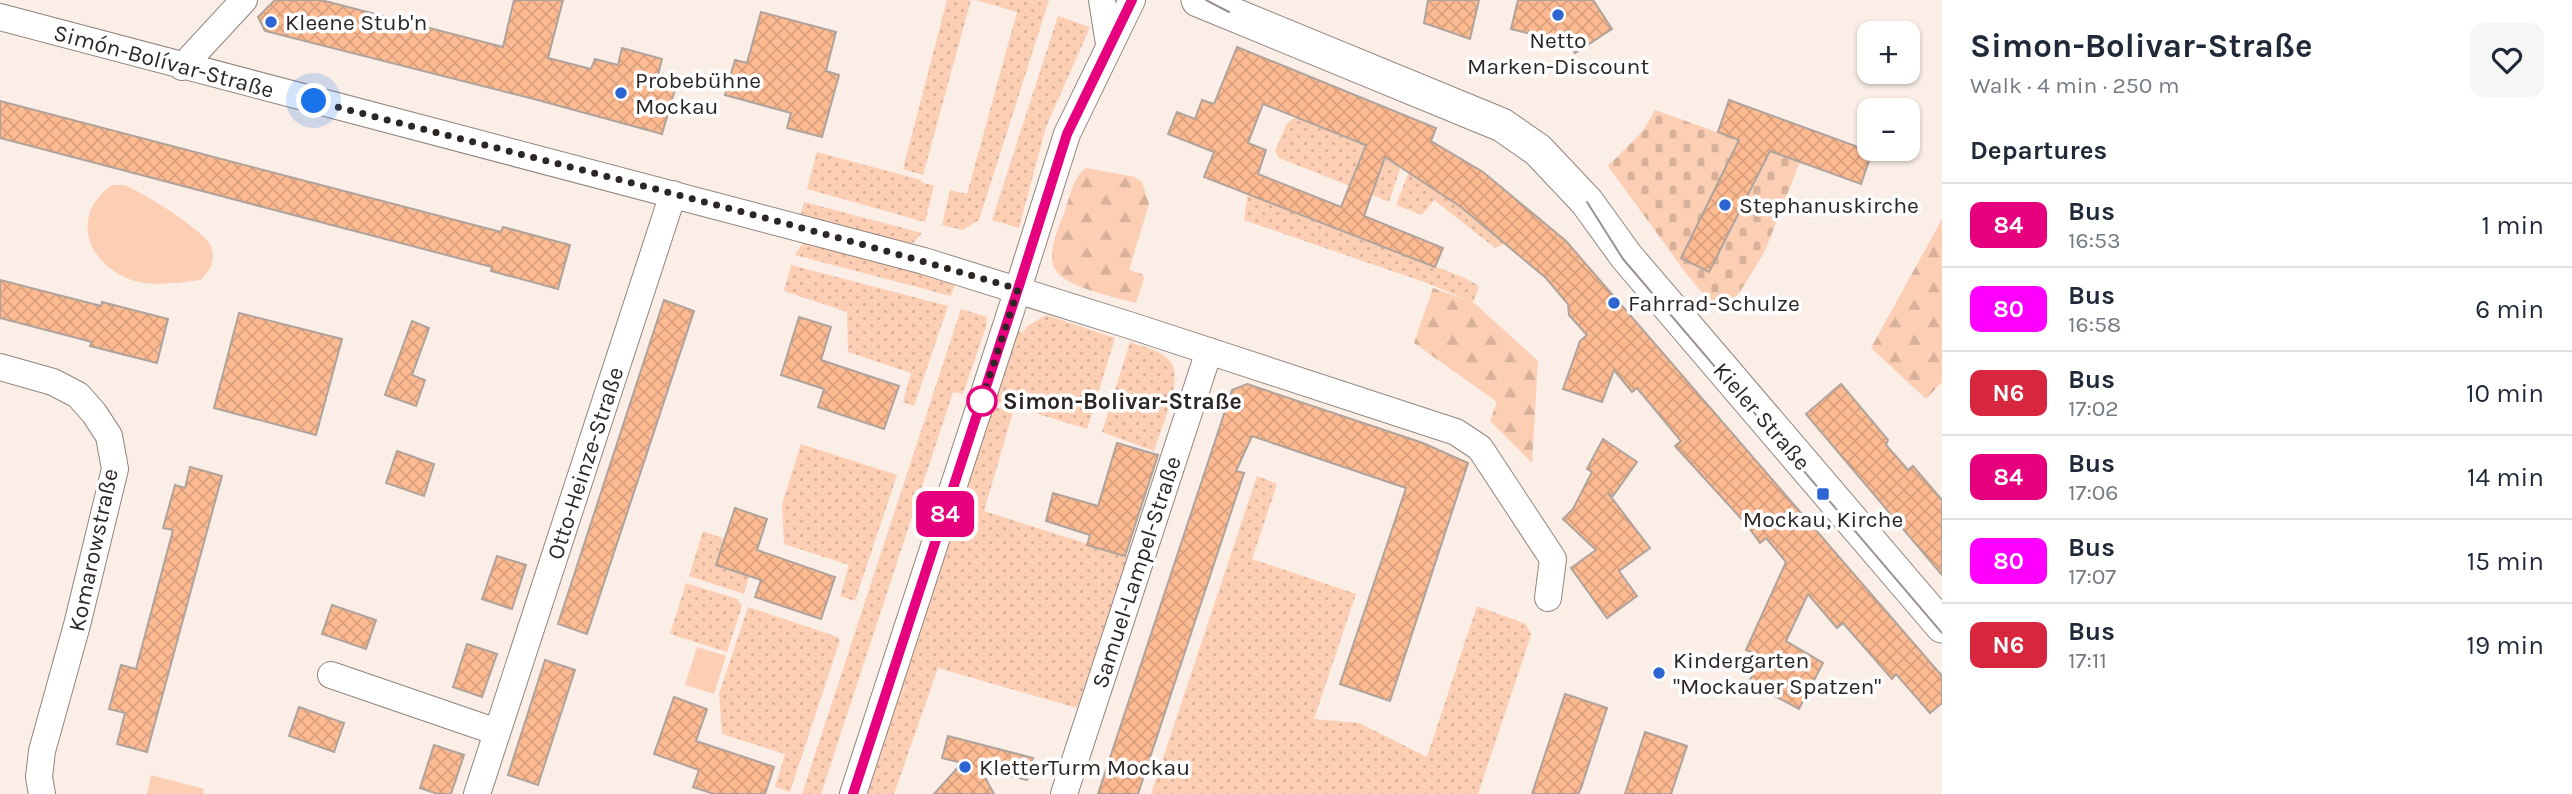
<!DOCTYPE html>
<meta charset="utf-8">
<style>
:root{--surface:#fff;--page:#f6f6f7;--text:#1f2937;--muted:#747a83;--line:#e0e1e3}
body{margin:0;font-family:Karla,sans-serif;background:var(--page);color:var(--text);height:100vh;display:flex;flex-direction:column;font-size:26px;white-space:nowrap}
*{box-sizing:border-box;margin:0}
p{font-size:23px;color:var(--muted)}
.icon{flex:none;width:38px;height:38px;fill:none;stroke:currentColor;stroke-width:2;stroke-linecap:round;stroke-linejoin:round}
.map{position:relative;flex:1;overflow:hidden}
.side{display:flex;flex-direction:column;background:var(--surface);width:630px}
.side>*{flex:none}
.badge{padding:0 14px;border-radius:10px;font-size:24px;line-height:46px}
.controls{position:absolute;left:1857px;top:21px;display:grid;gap:14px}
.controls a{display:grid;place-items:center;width:63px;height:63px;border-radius:14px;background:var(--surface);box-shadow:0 2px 5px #0004;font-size:35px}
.you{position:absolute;width:35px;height:35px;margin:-18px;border:5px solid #fff;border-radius:50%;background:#1a73e8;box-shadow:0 0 0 10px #1a73e833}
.map>.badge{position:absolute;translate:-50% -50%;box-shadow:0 0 0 4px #fff}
h2{padding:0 28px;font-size:26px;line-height:63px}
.round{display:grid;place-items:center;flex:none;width:74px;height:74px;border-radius:14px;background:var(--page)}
.head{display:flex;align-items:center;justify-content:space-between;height:119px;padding:0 28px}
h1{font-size:33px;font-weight:700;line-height:52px}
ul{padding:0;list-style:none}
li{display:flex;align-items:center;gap:21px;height:84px;padding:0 28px;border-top:2px solid var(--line)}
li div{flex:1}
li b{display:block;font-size:26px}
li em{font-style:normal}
li .badge{min-width:77px;font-weight:700;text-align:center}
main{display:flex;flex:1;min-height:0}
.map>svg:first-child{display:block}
.grass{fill:url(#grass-dots)}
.forest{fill:url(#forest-firs)}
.cemetery{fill:url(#cemetery-stones)}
.park{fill:#fcceb4}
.building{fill:url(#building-cross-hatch);stroke:#afa39c;stroke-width:2;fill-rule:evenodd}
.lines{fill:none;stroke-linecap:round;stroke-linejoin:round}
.minor-casing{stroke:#91857e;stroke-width:28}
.major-casing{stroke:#91857e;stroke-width:35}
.minor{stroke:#fff;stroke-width:26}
.major{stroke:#fff;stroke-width:33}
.tram{stroke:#9c938e;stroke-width:2}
.line-casing{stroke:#fff;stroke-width:16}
.line{stroke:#e6007e;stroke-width:10}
.walk{stroke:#2c2725;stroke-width:7;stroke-dasharray:0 12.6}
.poi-dot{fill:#2d65d3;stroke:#fff;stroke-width:2.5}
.stop-dot{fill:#fff;stroke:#e6007e;stroke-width:3.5}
.labels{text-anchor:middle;stroke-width:7;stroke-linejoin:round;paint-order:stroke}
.poi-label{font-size:23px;fill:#2c2725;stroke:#fff;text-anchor:start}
.street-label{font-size:23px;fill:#2c2725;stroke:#fff}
.stop-label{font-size:23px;font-weight:bold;fill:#2c2725;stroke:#fff;text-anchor:start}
</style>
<main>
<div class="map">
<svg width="1942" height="794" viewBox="0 0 1942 794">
<defs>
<pattern id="grass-dots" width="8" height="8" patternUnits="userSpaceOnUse" patternTransform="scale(1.75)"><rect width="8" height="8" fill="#fcceb4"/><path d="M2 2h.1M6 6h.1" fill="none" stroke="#d8b19b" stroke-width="1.8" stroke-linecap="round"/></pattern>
<pattern id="forest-firs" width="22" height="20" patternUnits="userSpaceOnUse" patternTransform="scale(1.75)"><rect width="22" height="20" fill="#fcceb4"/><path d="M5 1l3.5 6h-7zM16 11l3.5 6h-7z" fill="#d8b19b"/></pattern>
<pattern id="cemetery-stones" width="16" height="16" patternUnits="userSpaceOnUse" patternTransform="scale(1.75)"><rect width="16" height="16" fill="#fcceb4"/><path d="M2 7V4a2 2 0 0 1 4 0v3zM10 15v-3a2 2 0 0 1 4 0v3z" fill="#d8b19b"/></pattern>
<pattern id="building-cross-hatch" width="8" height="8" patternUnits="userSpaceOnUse" patternTransform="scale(1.75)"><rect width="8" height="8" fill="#feba91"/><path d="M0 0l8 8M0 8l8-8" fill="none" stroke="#daa07d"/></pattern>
</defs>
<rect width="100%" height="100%" fill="#fbeee6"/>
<g class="grass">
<path d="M 947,0 L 971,0 L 923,175 L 903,169 Z"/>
<path d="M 976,0 L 1049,0 L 979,220 L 963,230 L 942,225 L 950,190 L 967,194 L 1017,12 Z"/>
<path d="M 1058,16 L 1090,27 L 1046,127 L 1019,228 L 992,220 Z"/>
<path d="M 1296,117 L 1403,160 L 1389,202 L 1372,195 L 1377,179 L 1350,186 L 1279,158 L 1275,151 L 1287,123 Z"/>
<path d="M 817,152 L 921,180 L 921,182 L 934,186 L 925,222 L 807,189 Z"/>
<path d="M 1412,164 L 1413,175 L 1460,207 L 1506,243 L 1495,248 L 1434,200 L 1422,215 L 1396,205 Z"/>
<path d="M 1248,193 L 1465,278 L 1479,286 L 1473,302 L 1427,283 L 1244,220 Z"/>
<path d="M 804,202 L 922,233 L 910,246 L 800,217 Z"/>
<path d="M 805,240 L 956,281 L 951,296 L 795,255 Z"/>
<path d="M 791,265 L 948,306 L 914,406 L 903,402 L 911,373 L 848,352 L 847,312 L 784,291 Z"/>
<path d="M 961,309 L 987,317 L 986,327 L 963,394 L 953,392 L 821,794 L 802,794 Z"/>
<path d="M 1046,315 L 1115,338 L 1087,429 L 993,400 L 1017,331 L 1023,333 L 1026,327 Z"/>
<path d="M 1130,342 C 1142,347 1161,350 1170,361 C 1185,379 1160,430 1154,451 L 1102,432 Z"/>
<path d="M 991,406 L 1013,412 L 984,511 L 1129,557 L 1077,708 L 938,668 L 894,794 L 863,794 Z"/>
<path d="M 801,444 L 897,475 L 855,601 L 840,596 L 849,565 L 784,544 L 782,504 Z"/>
<path d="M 1257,476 L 1277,484 L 1252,559 L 1356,594 L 1314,719 L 1359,723 L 1427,757 L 1477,606 L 1526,624 L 1531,635 L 1478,794 L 1151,794 Z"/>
<path d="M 703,531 L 725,539 L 749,576 L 744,594 L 689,576 Z"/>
<path d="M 686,583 L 737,599 L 742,606 L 727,652 L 670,634 Z"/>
<path d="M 748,607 L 838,637 L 840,640 L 790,792 L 775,787 L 785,754 L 722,734 L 719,694 Z"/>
</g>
<g class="forest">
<path d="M 1086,168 L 1135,177 L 1142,182 L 1149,204 L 1129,270 L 1142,274 L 1144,278 L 1136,303 C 1116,297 1059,287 1053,265 C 1049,248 1059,226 1065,211 C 1070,196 1073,177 1086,168 Z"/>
<path d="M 1942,219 L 1942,382 L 1926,399 L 1871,348 Z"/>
<path d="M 1433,288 L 1473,302 L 1538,361 L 1532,463 L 1490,421 L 1497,402 L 1414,343 Z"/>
</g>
<path class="cemetery" d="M 1655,110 L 1800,162 L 1764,253 L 1741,290 L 1721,315 L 1688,276 L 1608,166 L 1643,131 Z"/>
<g class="park">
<path d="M 112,185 C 114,185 120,185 123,185 C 139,189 206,232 211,246 C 216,260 210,272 200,280 C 179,283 149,287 129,279 C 85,262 71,213 112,185 Z"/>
<path d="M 697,647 L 726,656 L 714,694 L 685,685 Z"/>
<path d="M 151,775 L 204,789 L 203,794 L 147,794 Z"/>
</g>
<g class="building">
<path d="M 275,0 L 321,0 L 503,47 L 514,0 L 563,0 L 548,58 L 591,69 L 595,59 L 618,65 L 622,48 L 662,59 L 658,75 L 678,79 L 662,134 L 534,99 L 265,31 L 258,17 Z"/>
<path d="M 1428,0 L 1479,0 L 1470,39 L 1424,23 Z"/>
<path d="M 1518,0 L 1593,0 L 1612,29 L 1575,53 L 1569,43 L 1511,29 Z"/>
<path d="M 761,12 L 836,32 L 826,71 L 839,75 L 822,137 L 787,128 L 791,113 L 725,95 L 735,60 L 747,63 Z"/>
<path d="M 1237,47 L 1436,128 L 1431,141 L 1483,172 L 1566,241 L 1942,676 L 1942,703 L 1930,713 L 1896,674 L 1892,679 L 1843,623 L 1837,628 L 1808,594 L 1786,641 L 1823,663 L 1799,709 L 1749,682 L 1762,657 L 1746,650 L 1786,562 L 1766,538 L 1760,543 L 1747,525 L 1675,446 L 1681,441 L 1637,388 L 1632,392 L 1614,370 L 1602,402 L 1563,389 L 1580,341 L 1587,335 L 1569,315 L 1568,304 L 1546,278 L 1461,207 L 1385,157 L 1364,216 L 1443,248 L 1435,267 L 1204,177 L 1214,152 L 1168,134 L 1177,112 L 1195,119 L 1202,100 L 1214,104 ZM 1263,104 L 1366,145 L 1341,207 L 1258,174 L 1266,150 L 1248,143 Z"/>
<path d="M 1729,100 L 1872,152 L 1861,184 L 1770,151 L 1709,272 L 1681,258 L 1739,140 L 1718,132 Z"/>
<path d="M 0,101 L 501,232 L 503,227 L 570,245 L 558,289 L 491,271 L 492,267 L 0,138 Z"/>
<path d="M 0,280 L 101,306 L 102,302 L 168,319 L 157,363 L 90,346 L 92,342 L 0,318 Z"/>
<path d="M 664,300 L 694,311 L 587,634 L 558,624 Z"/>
<path d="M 239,313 L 342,339 L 316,435 L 214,408 Z"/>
<path d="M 799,317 L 831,327 L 821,360 L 899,386 L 884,429 L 818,407 L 824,389 L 781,375 Z"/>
<path d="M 412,321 L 429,328 L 412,375 L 425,380 L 416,406 L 385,395 Z"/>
<path d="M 1247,384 L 1423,443 L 1468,463 L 1390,701 L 1340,684 L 1406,488 L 1252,436 L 1236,471 L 1244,473 L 1138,794 L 1098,794 L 1232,390 Z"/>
<path d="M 1841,384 L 1888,440 L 1886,445 L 1908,470 L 1913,466 L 1942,500 L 1942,575 L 1806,414 Z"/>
<path d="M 1603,439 L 1637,462 L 1613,496 L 1608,493 L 1650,548 L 1619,571 L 1637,596 L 1607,618 L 1571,568 L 1596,550 L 1563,519 L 1573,509 L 1592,472 L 1587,469 Z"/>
<path d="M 1117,443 L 1158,455 L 1125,556 L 1087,545 L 1090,535 L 1046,521 L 1053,493 L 1098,506 Z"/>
<path d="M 397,451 L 434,464 L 424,496 L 386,483 Z"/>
<path d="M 190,467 L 222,476 L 147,752 L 117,744 L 125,713 L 109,709 L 121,665 L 136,669 L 173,530 L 163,528 L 175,485 L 185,488 Z"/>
<path d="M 735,508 L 767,519 L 757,550 L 835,577 L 821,619 L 755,597 L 761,580 L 716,565 Z"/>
<path d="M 497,556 L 526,565 L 512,609 L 482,599 Z"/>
<path d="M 332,605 L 376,620 L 366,649 L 322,634 Z"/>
<path d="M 467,644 L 497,654 L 482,697 L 453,687 Z"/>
<path d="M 545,660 L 575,670 L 538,785 L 508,775 Z"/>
<path d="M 1565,694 L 1607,708 L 1581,788 L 1578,794 L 1532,794 Z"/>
<path d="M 674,697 L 707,709 L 696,741 L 774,767 L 765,794 L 714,794 L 693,787 L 699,770 L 654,754 Z"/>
<path d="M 299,707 L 344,723 L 334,752 L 289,736 Z"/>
<path d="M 1645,732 L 1687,746 L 1671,794 L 1625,794 Z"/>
<path d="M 948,736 L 1033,758 L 1027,780 L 980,768 L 994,794 L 934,794 L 962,763 L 942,758 Z"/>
<path d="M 434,745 L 464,755 L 451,794 L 438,794 L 420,788 Z"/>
</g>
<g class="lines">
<defs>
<g id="minor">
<path d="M 1102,0 L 1109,44"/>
<path d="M 0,17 L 924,261 L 1129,325 L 1456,432 L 1480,448 L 1553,559 L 1548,598"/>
<path d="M 182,67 L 244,0"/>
<path d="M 0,367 L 53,382 L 78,395 L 94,413 L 109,436 L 115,469 L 77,625 L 42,751 L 39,777 L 42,794"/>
<path d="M 331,675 L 497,732"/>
<path d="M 477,794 L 673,194"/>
<path d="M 853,794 L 1018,289 L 1067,134 L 1132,0"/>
<path d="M 1064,794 L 1209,351"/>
</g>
<path id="major" d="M 1198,0 L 1502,125 L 1538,150 L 1587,202 L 1626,256 L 1942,626"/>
</defs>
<use href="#minor" class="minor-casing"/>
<use href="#major" class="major-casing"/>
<use href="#minor" class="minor"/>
<use href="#major" class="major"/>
<g class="tram">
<path d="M 1206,0 L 1229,12"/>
<path d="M 1587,202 L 1623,259 L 1942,633"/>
</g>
</g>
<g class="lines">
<defs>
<path id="line" d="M 853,794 L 1018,289 L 1067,134 L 1132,0"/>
</defs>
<use href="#line" class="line-casing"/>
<use href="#line" class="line"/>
<path class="walk" d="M 314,101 C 549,162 785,220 1018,289 L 978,412 L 982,401"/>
</g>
<g class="poi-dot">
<circle cx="1558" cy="15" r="7"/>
<circle cx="271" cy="22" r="7"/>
<circle cx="621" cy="93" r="7"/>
<circle cx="1725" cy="205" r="7"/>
<circle cx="1614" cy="303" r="7"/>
<rect x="1816" y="487" width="14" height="14" rx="3.5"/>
<circle cx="1659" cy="673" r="7"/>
<circle cx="965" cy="767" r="7"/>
</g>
<circle class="stop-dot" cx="982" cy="401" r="14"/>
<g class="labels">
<g class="poi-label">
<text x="285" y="30">Kleene Stub'n</text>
<text x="1558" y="48" text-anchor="middle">Netto<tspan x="1558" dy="26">Marken-Discount</tspan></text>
<text x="635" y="88">Probebühne<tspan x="635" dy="26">Mockau</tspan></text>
<text x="1739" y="213">Stephanuskirche</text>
<text x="1628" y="311">Fahrrad-Schulze</text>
<text x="1823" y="527" text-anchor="middle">Mockau, Kirche</text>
<text x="1673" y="668">Kindergarten<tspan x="1673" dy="26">"Mockauer Spatzen"</tspan></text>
<text x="979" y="775">KletterTurm Mockau</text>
</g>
<g class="street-label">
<text transform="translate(164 61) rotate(15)" y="8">Simón-Bolívar-Straße</text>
<text transform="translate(1762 416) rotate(49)" y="8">Kieler Straße</text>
<text transform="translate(585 463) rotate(-72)" y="8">Otto-Heinze-Straße</text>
<text transform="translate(93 550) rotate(-78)" y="8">Komarowstraße</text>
<text transform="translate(1136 572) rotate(-72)" y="8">Samuel-Lampel-Straße</text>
</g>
<g class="stop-label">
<text x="1003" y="409">Simon-Bolivar-Straße</text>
</g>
</g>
</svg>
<div class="controls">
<a>+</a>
<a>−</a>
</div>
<div class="you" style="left:314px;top:101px"></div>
<b class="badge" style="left:945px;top:514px;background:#e6007e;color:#fff">84</b>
</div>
<section class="side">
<div class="head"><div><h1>Simon-Bolivar-Straße</h1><p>Walk · 4 min · 250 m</p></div><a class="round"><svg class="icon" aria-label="heart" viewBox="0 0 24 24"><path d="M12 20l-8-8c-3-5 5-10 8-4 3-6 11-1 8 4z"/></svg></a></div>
<h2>Departures</h2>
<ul>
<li><span class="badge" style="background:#e6007e;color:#fff">84</span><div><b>Bus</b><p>16:53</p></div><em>1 min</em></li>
<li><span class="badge" style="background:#f0f;color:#fff">80</span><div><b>Bus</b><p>16:58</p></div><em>6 min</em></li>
<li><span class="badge" style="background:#d7263d;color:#fff">N6</span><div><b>Bus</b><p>17:02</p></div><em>10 min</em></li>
<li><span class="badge" style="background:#e6007e;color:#fff">84</span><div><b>Bus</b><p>17:06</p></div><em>14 min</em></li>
<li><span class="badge" style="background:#f0f;color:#fff">80</span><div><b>Bus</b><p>17:07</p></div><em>15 min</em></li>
<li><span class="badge" style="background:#d7263d;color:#fff">N6</span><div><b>Bus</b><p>17:11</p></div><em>19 min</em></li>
</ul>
</section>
</main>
